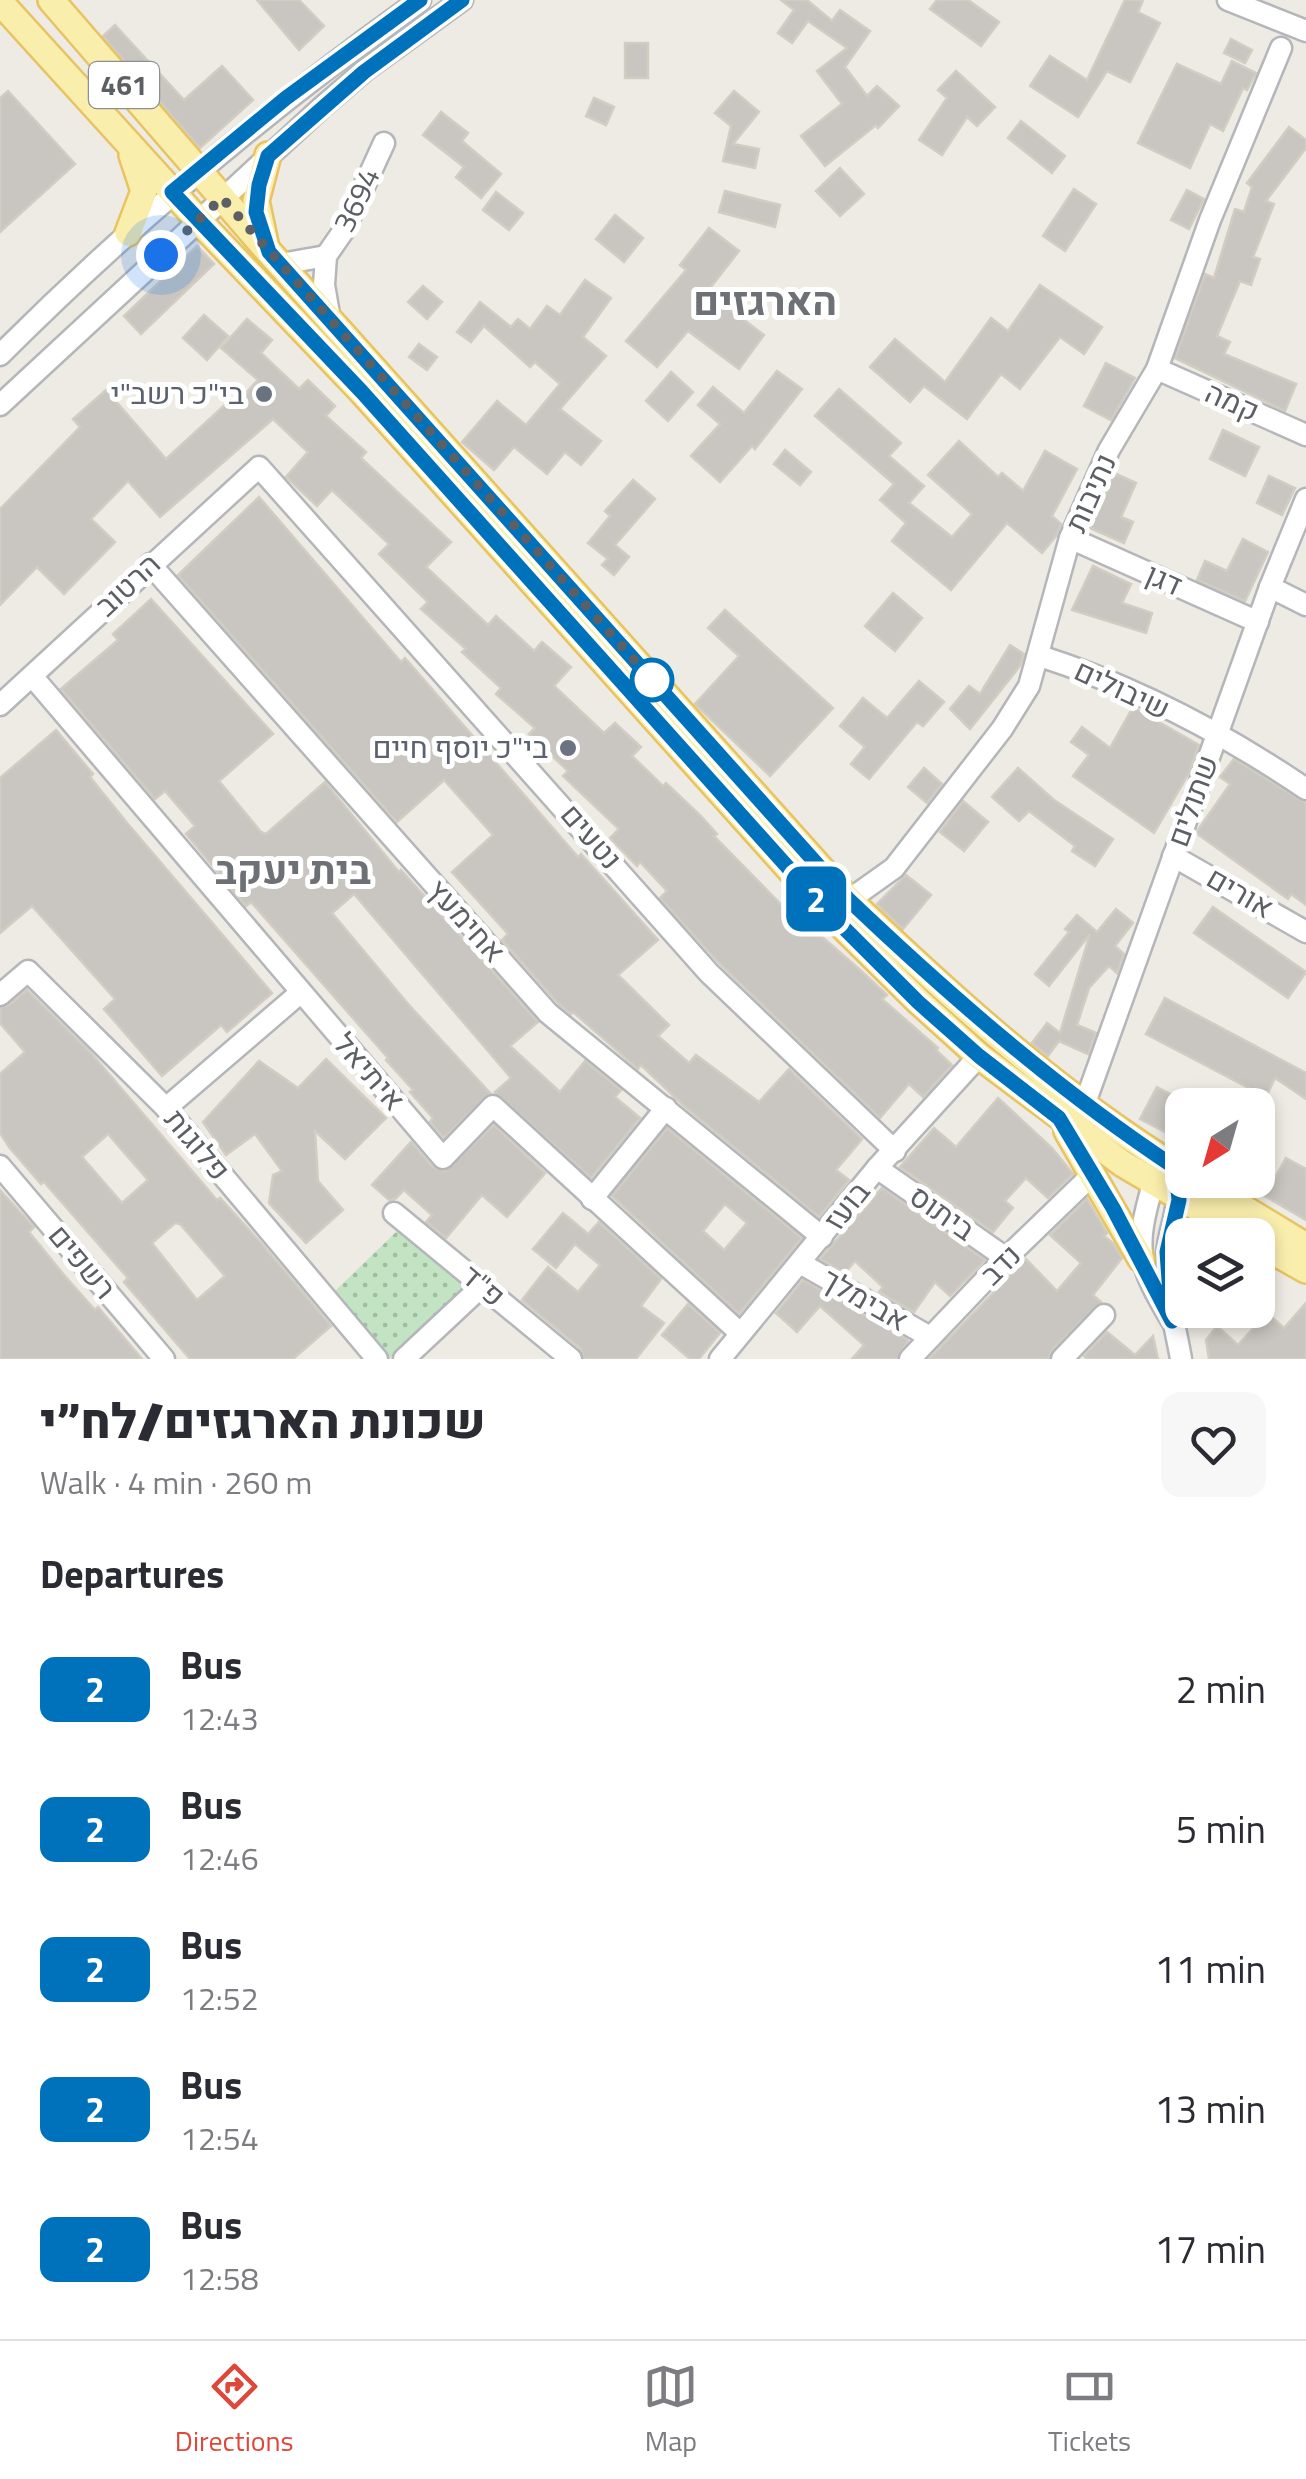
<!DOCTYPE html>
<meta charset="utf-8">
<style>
:root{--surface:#fff;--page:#f7f7f7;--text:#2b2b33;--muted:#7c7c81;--line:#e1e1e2;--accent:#de473a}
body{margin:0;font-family:"Titillium Web",Heebo,sans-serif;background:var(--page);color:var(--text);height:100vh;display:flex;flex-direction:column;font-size:38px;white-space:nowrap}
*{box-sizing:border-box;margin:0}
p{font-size:32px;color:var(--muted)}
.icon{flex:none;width:55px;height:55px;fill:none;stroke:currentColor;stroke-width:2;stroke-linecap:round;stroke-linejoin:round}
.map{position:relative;height:1359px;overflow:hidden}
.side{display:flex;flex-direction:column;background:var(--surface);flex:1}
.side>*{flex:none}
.badge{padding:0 20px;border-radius:15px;font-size:35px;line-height:65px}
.needle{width:65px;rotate:217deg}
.fabs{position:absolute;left:1165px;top:1088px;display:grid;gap:20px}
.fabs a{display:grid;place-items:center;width:110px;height:110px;border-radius:20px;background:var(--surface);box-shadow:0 5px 15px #0003;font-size:50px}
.you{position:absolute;width:50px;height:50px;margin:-25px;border:8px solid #fff;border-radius:50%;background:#1a73e8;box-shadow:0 0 0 15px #1a73e833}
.map>.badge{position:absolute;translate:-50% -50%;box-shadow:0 0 0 5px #fff}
h2{padding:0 40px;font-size:38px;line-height:90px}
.round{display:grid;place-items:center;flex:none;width:105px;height:105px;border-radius:20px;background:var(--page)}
.headline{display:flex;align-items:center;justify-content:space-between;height:170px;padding:0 40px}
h1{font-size:48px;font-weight:800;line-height:75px}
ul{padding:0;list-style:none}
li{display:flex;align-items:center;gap:30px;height:140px;padding:0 40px}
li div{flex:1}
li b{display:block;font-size:38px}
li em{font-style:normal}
li .badge{min-width:110px;font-weight:700;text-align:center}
.dock{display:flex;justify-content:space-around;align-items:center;height:140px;border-top:2px solid var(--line);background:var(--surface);font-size:28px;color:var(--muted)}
.dock a{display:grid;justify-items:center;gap:5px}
.dock .current{color:var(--accent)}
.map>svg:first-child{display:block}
.park{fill:url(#park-dots)}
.building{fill:#c9c6c1;stroke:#d2cdc3;stroke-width:2.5;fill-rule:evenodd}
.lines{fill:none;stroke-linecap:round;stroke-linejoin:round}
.minor-casing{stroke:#b4b6ba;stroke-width:25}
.major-casing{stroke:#e8c362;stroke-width:30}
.minor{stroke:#fff;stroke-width:20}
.major{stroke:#faeead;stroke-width:25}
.line-casing{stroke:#fff;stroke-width:22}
.line{stroke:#0072bc;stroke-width:15}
.walk{stroke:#5c5f64;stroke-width:10;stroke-dasharray:0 18}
.worship-dot{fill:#6b7280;stroke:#fff;stroke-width:4}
.stop-dot{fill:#fff;stroke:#0072bc;stroke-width:5}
.labels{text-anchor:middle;stroke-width:10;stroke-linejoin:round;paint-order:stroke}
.shield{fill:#fff;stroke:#8d8f92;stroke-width:2.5}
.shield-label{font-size:28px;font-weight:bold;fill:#5c5f64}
.street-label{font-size:30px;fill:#5c5f64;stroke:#fff}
.worship-label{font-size:30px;fill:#5b616d;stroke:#fff;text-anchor:end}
.district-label{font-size:40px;font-weight:bold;fill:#6d7176;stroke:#fff}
</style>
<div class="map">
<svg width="1306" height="1359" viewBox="0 0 1306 1359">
<defs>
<pattern id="park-dots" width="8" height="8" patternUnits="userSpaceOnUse" patternTransform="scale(2.5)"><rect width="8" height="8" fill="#c2e4c2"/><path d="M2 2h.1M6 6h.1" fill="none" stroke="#a1bca1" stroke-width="1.8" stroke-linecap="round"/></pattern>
</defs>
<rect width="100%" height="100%" fill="#eeebe4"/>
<path class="park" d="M 398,1230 L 465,1287 L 389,1359 L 332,1294 Z"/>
<g class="building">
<path d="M 257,0 L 299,0 L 324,26 L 299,50 Z"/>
<path d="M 781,0 L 807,0 L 832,21 L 840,10 L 870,31 L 845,67 L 867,96 L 877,86 L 899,106 L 878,128 L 876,125 L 825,166 L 801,136 L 842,104 L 817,71 L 847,48 L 808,21 L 792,43 L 778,33 L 794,10 Z"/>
<path d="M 937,0 L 968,0 L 999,22 L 981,46 L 930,9 Z"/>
<path d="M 1125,0 L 1143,0 L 1138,12 L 1160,23 L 1130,82 L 1107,71 L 1078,117 L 1030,86 L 1050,56 L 1087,80 Z"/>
<path d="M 115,25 L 184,100 L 222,66 L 253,100 L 200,148 L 103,36 Z"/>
<path d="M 1231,39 L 1252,50 L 1245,63 L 1224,53 Z"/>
<rect x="625" y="43" width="23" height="35"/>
<path d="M 1232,61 L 1256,73 L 1247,90 L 1243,88 L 1223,131 L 1210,124 L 1190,168 L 1138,143 L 1177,64 L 1221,84 Z"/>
<path d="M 956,71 L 995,107 L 977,126 L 967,117 L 942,155 L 919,140 L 947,98 L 938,90 Z"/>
<path d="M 8,91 L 75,164 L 0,232 L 0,98 Z"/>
<path d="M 734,91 L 759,112 L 733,144 L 759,149 L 755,168 L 723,161 L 731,126 L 715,113 Z"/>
<path d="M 594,98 L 614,107 L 606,125 L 586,116 Z"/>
<path d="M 441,112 L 468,133 L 462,141 L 501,174 L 481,198 L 456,177 L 464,167 L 423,135 Z"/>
<path d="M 1021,121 L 1065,156 L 1052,173 L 1008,138 Z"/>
<path d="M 1289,127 L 1306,140 L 1306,148 L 1266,201 L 1274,204 L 1253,257 L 1260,259 L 1251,285 L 1240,281 L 1217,336 L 1230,342 L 1224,354 L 1296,384 L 1285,411 L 1175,358 L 1205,274 L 1214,278 L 1235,209 L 1244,212 L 1252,187 L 1247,183 Z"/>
<path d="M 840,168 L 864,194 L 840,216 L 816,191 Z"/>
<path d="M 1074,189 L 1096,204 L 1065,251 L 1043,236 Z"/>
<path d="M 1187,190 L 1204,199 L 1189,229 L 1171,220 Z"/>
<path d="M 725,191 L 780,205 L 775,227 L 719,212 Z"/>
<path d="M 496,192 L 523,213 L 509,230 L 483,210 Z"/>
<path d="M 615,215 L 643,238 L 624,262 L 596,239 Z"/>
<path d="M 709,228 L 739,251 L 707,292 L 764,335 L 739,369 L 688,331 L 657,367 L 626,341 L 686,270 L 680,265 Z"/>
<path d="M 197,246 L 214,264 L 141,334 L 124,316 Z"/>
<path d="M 585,280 L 611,298 L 583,337 L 606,356 L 560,409 L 601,441 L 581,465 L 565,452 L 547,474 L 514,447 L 494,470 L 462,442 L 497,401 L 526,425 L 560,384 L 535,362 L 530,367 L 484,326 L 471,342 L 457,332 L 480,302 L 511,327 L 518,319 L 530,329 L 547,306 L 560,315 Z"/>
<path d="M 1040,285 L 1102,327 L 1084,354 L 1060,337 L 1020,389 L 1001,374 L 967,419 L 924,386 L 910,402 L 870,367 L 895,339 L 945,382 L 991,318 L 1008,331 Z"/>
<path d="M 423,286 L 442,302 L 427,319 L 408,302 Z"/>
<path d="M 204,315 L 228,336 L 207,360 L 183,338 Z"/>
<path d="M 247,319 L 272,340 L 261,353 L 299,389 L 308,380 L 335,406 L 326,416 L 366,452 L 361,458 L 451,542 L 426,567 L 488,625 L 496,616 L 534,651 L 542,642 L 571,667 L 554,686 L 604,733 L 615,723 L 641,747 L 632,756 L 663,786 L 666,783 L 701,816 L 717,834 L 714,836 L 809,933 L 813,929 L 859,969 L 887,995 L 882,999 L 938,1048 L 936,1050 L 952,1065 L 923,1097 L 909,1084 L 880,1118 L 719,963 L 660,898 L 667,891 L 640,862 L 637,866 L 610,838 L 619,829 L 563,776 L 568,771 L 529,734 L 535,728 L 496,694 L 501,688 L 462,652 L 466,649 L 421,609 L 428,602 L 379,554 L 389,544 L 332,490 L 317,506 L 286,477 L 308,452 L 273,419 L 160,517 L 128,481 L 91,519 L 115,542 L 64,594 L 37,567 L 0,605 L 0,509 L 80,427 L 73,419 L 106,390 L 166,459 L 227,403 L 232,408 L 258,380 L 221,348 Z"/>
<path d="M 419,344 L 437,357 L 427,370 L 409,357 Z"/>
<path d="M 1106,363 L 1135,378 L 1111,420 L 1084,406 Z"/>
<path d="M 777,371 L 802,389 L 755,449 L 752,446 L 720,482 L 691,456 L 720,424 L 698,405 L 713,387 L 744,413 Z"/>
<path d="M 671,372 L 693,392 L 668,421 L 646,401 Z"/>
<path d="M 839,389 L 901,443 L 889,456 L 924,486 L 909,503 L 952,537 L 972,514 L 928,475 L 959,441 L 998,477 L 1002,473 L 1023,491 L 1045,451 L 1077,469 L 1052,516 L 1061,524 L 1056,536 L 1042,553 L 1007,523 L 951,590 L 892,541 L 906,523 L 880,500 L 894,484 L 815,416 Z"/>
<path d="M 1223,430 L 1259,447 L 1245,476 L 1210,459 Z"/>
<path d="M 785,450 L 811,472 L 800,485 L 774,464 Z"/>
<path d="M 1114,473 L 1136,483 L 1121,517 L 1133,522 L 1124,543 L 1090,528 Z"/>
<path d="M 1269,476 L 1295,488 L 1282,515 L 1257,503 Z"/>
<path d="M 633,480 L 655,499 L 615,545 L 629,557 L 614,575 L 602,565 L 608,559 L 588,543 L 610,516 L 605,511 Z"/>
<path d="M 259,497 L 401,662 L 405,658 L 578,857 L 581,854 L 658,940 L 618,975 L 669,1025 L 658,1036 L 689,1063 L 696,1055 L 759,1102 L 789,1069 L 862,1139 L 836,1170 L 849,1180 L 819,1217 L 684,1106 L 641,1065 L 638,1069 L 573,1012 L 571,1014 L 558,1003 L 502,940 L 508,934 L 452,872 L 493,835 L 444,780 L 397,822 L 178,575 Z"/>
<path d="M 1243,539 L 1268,552 L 1245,601 L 1197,580 L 1205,561 L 1227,571 Z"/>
<path d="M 1093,566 L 1131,584 L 1122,603 L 1152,613 L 1146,633 L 1072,610 Z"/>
<path d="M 893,593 L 922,618 L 895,651 L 865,626 Z"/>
<path d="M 151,599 L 273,734 L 219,781 L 261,832 L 266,834 L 325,782 L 399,872 L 401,870 L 538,1022 L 510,1046 L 560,1092 L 585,1061 L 621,1090 L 615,1097 L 640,1118 L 591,1178 L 495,1092 L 511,1078 L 354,894 L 332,913 L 409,1005 L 490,1093 L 444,1138 L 430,1122 L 433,1118 L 410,1092 L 413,1090 L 386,1060 L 388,1058 L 251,902 L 246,906 L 186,834 L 195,826 L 165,791 L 155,799 L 61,689 L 118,640 L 113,634 Z"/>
<path d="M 725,610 L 833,708 L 770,776 L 695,704 L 739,656 L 708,628 Z"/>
<path d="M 1010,645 L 1024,654 L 1020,666 L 970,729 L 950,709 L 969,686 L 980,694 Z"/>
<path d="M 919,681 L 944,702 L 923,726 L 917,722 L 869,779 L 851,764 L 865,747 L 840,726 L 863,698 L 887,718 Z"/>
<path d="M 1133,707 L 1199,745 L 1189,773 L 1154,833 L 1073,776 L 1089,755 L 1071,742 L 1082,727 L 1110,748 Z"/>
<path d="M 56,730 L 93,774 L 90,777 L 128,824 L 272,993 L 227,1032 L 221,1025 L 162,1076 L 104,1009 L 115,999 L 32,906 L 0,933 L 0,778 Z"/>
<path d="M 1234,759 L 1306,803 L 1306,905 L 1291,894 L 1288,899 L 1196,833 L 1230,784 L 1220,777 Z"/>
<path d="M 924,768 L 942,784 L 927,803 L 908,787 Z"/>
<path d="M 1018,768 L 1054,800 L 1113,839 L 1095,866 L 1072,851 L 1075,846 L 1029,811 L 1019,821 L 992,797 Z"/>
<path d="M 963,801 L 988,822 L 964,851 L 940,832 Z"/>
<path d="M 906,875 L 931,895 L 903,929 L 877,904 Z"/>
<path d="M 1213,907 L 1306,972 L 1288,998 L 1194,933 Z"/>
<path d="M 1116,909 L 1133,923 L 1115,946 L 1124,954 L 1117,973 L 1109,966 L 1089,988 L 1077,1025 L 1096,1033 L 1088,1054 L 1059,1041 L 1048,1056 L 1032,1043 L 1047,1023 L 1060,1033 L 1090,934 L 1049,986 L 1035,974 L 1069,932 L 1065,929 L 1077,915 L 1097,932 Z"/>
<path d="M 27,990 L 91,1053 L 217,1200 L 220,1198 L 262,1244 L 331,1326 L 293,1359 L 190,1359 L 124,1282 L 128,1278 L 44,1182 L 41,1184 L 9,1147 L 0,1133 L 0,1074 L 25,1052 L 0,1023 L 0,1008 L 9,1005 ZM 108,1134 L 148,1180 L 122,1203 L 82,1157 ZM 175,1223 L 180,1224 L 225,1276 L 197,1300 L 152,1243 Z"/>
<path d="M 1165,998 L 1306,1073 L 1306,1099 L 1275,1078 L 1266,1097 L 1146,1034 Z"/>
<path d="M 326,1059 L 386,1118 L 345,1159 L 315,1131 L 318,1181 L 343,1210 L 306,1243 L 269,1203 L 273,1175 L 282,1171 L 255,1134 L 226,1155 L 203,1122 L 259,1061 L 298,1088 Z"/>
<path d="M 1157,1087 L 1182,1100 L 1182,1141 L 1140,1119 Z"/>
<path d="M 998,1098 L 1052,1148 L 1073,1174 L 1048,1198 L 1026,1178 L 1005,1201 L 1013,1208 L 993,1232 L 900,1167 L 934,1128 L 956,1147 Z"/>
<path d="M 494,1125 L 545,1173 L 507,1217 L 482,1195 L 446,1238 L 426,1222 L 432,1215 L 404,1190 L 395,1199 L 389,1200 L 372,1185 L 411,1142 L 433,1167 L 445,1171 Z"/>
<path d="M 667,1128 L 802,1238 L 739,1314 L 612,1196 ZM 725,1204 L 747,1223 L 724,1250 L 703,1231 Z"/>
<path d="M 1286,1158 L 1306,1169 L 1306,1220 L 1265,1196 Z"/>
<path d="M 882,1188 L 985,1260 L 950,1296 L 935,1282 L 914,1312 L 879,1292 L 883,1287 L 855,1261 L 845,1273 L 820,1259 Z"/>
<path d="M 0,1190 L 34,1227 L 29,1232 L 64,1275 L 95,1310 L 98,1307 L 142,1359 L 0,1359 Z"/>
<path d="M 1087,1199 L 1107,1233 L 1104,1236 L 1113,1243 L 1122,1258 L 1093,1295 L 1101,1302 L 1052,1350 L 1049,1359 L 929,1359 L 1026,1259 L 1057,1291 L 1081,1263 L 1050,1235 Z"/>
<path d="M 563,1213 L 588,1234 L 599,1222 L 661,1279 L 641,1306 L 664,1323 L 636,1359 L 584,1359 L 580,1348 L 522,1300 L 548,1267 L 578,1292 L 600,1265 L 575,1244 L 556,1268 L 533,1249 Z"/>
<path d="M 803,1280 L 906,1339 L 908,1341 L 897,1359 L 852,1359 L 864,1345 L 820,1306 L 797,1332 L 776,1313 Z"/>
<path d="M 1306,1303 L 1306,1359 L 1209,1359 L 1206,1340 L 1217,1326 L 1238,1345 L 1267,1313 L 1284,1328 Z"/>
<path d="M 688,1304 L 720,1333 L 699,1359 L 690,1359 L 662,1335 Z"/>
<path d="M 1107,1332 L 1135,1355 L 1153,1336 L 1158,1359 L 1088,1359 L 1084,1356 Z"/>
</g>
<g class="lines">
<defs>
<g id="minor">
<path d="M 1228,0 L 1306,31"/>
<path d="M 281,264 L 326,256"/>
<path d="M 330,320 L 324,285 L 326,256 L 344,230 L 384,143"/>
<path d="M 0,355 C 131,224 270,107 420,0"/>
<path d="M 1157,369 L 1306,435"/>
<path d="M 0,405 L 321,108 L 364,71 L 462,0"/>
<path d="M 1070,538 L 1258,622"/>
<path d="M 150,564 L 548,1013 L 822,1237"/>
<path d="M 1270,587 L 1306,605"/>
<path d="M 1040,656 C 1133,686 1225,734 1306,789"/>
<path d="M 32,676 L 443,1158 L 493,1106 L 740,1333"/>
<path d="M 0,705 L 259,467 L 709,973 L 895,1151"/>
<path d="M 1173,856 L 1306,932"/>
<path d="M 849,900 L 894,868 L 1002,729 L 1029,686 L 1070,538 L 1109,450 L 1157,369 L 1210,220 L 1281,48"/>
<path d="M 0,995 L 28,971 L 166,1108 L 377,1359"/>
<path d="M 1085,1103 L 1270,587 L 1306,499"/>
<path d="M 166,1108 L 300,993"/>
<path d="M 0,1166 L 164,1359"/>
<path d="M 877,1168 L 1006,1258"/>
<path d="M 1166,1175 L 1153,1184 C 1134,1250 1137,1263 1172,1321"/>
<path d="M 1178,1184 C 1180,1209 1168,1231 1167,1255 C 1165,1292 1175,1324 1181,1359"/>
<path d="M 592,1199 L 666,1108"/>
<path d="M 394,1213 L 571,1359"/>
<path d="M 800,1263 L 930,1337"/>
<path d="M 404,1359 L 482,1286"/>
<path d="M 720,1359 L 877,1168 L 979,1056"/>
<path d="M 910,1359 L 1006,1258 L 1094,1173"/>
<path d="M 1062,1359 L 1104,1315"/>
</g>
<g id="major">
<path d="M 51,0 L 269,252 L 849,900 C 952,998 1060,1097 1182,1171"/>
<path d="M 0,2 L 198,220 L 362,392 L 826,910 L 918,1001 L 979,1056 L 1123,1164 L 1244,1235"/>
<path d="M 128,233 L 144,191 L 132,155"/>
<path d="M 265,243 L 256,201 L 268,155"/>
<path d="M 1067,1131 L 1141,1259"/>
<path d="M 1197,1180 L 1306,1246"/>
<path d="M 1258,1243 L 1306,1270"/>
</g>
</defs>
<use href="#minor" class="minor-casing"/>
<use href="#major" class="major-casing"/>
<use href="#minor" class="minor"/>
<use href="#major" class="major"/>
</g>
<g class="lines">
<defs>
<path id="line" d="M 420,0 L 286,98 L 172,192 L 362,392 L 826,910 L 918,1002 L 979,1056 L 1059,1118 L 1113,1208 L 1172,1321 L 1167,1252 L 1179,1200 L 1176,1168 C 1058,1090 951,997 849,900 L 269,252 L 256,212 L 259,185 L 268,156 L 364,72 L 462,0"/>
</defs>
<use href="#line" class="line-casing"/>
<use href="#line" class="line"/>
<path class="walk" d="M 161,255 L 222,198 L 652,680"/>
</g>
<g class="worship-dot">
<circle cx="264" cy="394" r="10"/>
<circle cx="568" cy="748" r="10"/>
</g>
<circle class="stop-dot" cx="652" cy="680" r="20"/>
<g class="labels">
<rect class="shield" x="89" y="62" width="70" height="46" rx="8"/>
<g class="shield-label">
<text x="124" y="95">461</text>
</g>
<g class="street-label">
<text transform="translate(357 200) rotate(-64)" y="10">3694</text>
<text transform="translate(1232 402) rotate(24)" y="10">קמה</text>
<text transform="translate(1091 493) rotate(-66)" y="10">נתיבות</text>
<text transform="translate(1164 580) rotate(24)" y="10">דגן</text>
<text transform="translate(128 585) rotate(-43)" y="10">הרטוב</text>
<text transform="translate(1122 690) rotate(25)" y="10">שיבולים</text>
<text transform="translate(1193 801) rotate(-70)" y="10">שתולים</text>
<text transform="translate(591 837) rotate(49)" y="10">נטעים</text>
<text transform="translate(1240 893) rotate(30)" y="10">אורים</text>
<text transform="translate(466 921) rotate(48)" y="10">אחימעץ</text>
<text transform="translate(369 1072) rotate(49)" y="10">איתיאל</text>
<text transform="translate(197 1145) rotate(50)" y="10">פלוגות</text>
<text transform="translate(847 1206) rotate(-51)" y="10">בועז</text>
<text transform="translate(942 1213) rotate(35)" y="10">ביתוס</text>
<text transform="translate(82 1262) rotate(50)" y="10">רשפים</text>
<text transform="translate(1001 1265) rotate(-45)" y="10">נדב</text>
<text transform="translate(483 1286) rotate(40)" y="10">פ"ד</text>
<text transform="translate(865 1300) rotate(30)" y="10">אבימלך</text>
</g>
<g class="worship-label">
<text x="244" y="404">בי"כ רשב"י</text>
<text x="548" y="758">בי"כ יוסף חיים</text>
</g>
<g class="district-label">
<text x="765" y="315">הארגזים</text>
<text x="293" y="884">בית יעקב</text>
</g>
</g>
</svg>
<div class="fabs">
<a><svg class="needle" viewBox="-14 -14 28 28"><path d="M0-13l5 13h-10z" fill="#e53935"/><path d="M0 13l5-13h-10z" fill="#7c7c81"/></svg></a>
<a><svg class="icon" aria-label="layers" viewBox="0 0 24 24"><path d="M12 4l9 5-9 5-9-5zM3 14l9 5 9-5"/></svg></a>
</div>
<div class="you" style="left:161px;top:255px"></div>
<b class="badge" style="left:816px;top:899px;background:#0072bc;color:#fff">2</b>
</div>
<section class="side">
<div class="headline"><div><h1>שכונת הארגזים/לח״י</h1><p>Walk · 4 min · 260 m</p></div><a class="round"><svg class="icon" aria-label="heart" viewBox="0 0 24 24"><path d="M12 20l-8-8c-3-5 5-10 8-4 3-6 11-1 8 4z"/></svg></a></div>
<h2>Departures</h2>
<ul>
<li><span class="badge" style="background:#0072bc;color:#fff">2</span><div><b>Bus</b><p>12:43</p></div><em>2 min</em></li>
<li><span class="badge" style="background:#0072bc;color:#fff">2</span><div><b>Bus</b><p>12:46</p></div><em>5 min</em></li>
<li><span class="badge" style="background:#0072bc;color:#fff">2</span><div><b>Bus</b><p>12:52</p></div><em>11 min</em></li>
<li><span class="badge" style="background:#0072bc;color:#fff">2</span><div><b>Bus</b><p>12:54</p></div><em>13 min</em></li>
<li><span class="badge" style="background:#0072bc;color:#fff">2</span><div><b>Bus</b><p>12:58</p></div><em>17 min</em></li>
</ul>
</section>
<nav class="dock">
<a class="current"><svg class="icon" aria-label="directions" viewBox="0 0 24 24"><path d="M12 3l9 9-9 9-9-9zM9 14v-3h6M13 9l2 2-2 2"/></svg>Directions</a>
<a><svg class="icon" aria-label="map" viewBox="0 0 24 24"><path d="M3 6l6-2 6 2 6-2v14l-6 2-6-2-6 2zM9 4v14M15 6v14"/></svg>Map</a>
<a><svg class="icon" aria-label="tickets" viewBox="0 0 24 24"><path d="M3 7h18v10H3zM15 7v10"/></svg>Tickets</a>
</nav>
